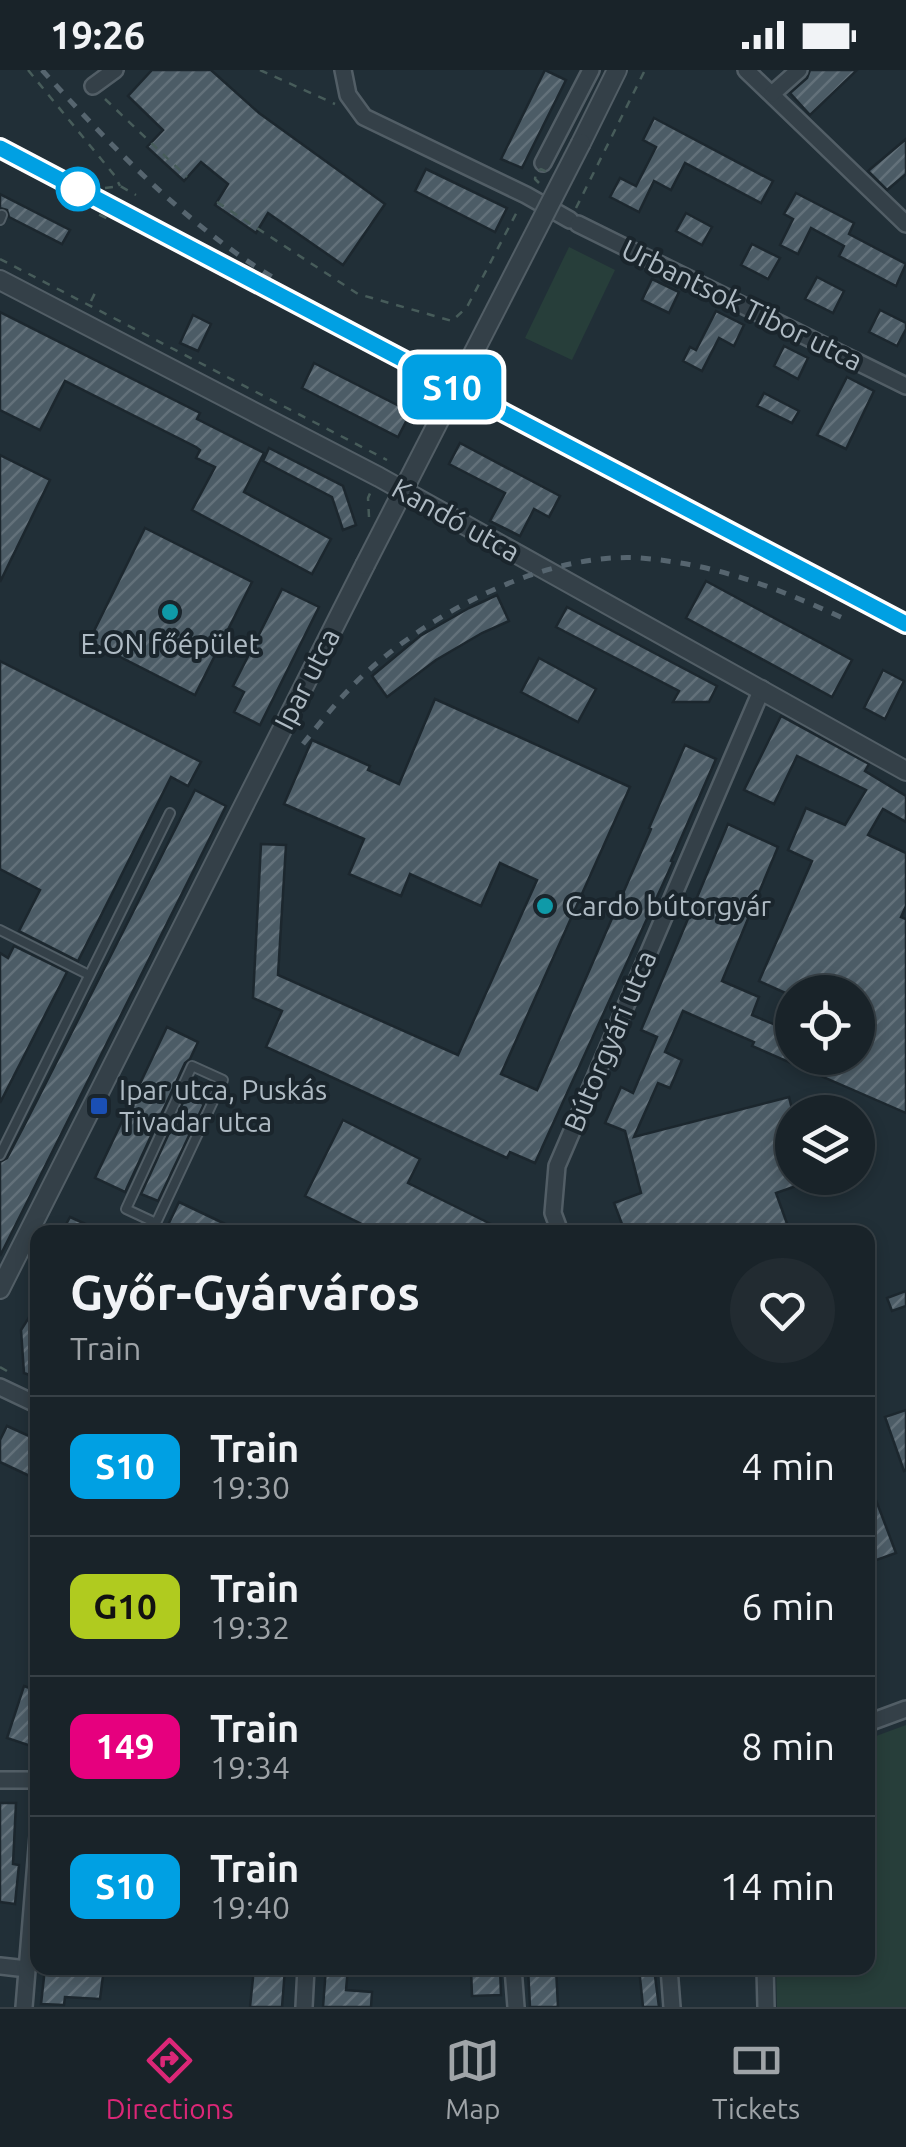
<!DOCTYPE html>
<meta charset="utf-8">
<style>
:root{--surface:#192329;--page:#222b31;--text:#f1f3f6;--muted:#9fa4a8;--line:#374046;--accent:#db2777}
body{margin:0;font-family:Ubuntu,sans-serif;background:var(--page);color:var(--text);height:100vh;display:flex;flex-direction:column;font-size:38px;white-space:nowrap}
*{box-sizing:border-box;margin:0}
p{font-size:32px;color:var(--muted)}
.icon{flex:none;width:55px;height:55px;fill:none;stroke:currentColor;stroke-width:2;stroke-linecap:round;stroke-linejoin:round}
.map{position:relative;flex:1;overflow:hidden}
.drawer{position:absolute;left:30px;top:1155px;width:845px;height:750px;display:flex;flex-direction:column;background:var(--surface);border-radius:20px;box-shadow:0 5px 15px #0003,0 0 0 2px var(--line)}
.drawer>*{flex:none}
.badge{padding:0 20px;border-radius:15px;font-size:35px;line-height:65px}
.tools{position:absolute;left:775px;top:905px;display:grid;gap:20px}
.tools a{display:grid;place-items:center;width:100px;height:100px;border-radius:50%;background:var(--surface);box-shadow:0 5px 15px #0003,0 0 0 2px var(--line);font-size:50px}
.map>.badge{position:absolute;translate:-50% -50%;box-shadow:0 0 0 5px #fff}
.round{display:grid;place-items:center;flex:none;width:105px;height:105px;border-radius:52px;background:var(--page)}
.summary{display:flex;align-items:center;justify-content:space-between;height:170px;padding:0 40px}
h1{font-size:48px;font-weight:600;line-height:75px}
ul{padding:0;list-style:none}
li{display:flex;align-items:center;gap:30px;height:140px;padding:0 40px;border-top:2px solid var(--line)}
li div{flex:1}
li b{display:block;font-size:38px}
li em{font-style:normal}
li .badge{min-width:110px;font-weight:700;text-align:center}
.status{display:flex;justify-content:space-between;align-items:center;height:70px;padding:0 50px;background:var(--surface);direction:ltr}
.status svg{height:28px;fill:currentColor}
.tabs{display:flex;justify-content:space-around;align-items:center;height:140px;border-top:2px solid var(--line);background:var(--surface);font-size:28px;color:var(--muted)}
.tabs a{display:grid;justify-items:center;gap:5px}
.tabs .selected{color:var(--accent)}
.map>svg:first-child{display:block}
.green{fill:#273e3a}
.building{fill:url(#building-hatch);stroke:#1c272e;stroke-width:2.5}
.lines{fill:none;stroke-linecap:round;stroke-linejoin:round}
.service-casing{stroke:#525e66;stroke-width:12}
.minor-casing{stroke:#525e66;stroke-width:20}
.tertiary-casing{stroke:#525e66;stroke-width:22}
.path{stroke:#475c5a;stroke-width:2.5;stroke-dasharray:8 8;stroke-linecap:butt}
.service{stroke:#344048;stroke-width:8}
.minor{stroke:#344048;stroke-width:15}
.tertiary{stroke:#344048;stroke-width:18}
.rail{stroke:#56656f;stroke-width:5;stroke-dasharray:10 10;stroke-linecap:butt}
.tertiary-bridge-casing{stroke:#525e66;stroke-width:22;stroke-linecap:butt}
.path-bridge{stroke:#475c5a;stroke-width:2.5;stroke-dasharray:8 8;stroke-linecap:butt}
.tertiary-bridge{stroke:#344048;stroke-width:18}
.line-casing{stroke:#fff;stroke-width:22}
.line{stroke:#00a0e3;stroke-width:15}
.stop-dot{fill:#fff;stroke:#00a0e3;stroke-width:5}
.culture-dot{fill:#0f9aa8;stroke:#1a252c;stroke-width:4}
.transit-dot{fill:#1a4fb4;stroke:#1a252c;stroke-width:4}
.labels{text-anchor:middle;stroke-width:8;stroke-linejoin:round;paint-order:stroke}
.street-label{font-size:28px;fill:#afbbc4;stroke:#1a252c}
.poi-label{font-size:28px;fill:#afbbc4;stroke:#1a252c;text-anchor:start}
</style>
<div class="status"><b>19:26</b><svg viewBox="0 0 49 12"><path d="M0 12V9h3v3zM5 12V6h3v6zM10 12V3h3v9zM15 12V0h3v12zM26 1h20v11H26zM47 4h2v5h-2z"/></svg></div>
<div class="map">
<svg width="906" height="1937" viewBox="0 0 906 1937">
<defs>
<pattern id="building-hatch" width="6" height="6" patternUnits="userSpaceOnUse" patternTransform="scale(2.5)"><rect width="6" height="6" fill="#4c5c66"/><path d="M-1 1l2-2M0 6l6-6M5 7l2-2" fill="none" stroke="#63717a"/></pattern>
</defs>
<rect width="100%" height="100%" fill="#212f37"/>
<g class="green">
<path d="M 569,177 L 615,200 L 572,290 L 525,268 Z"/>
<path d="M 906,1655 L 906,1937 L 777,1937 L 776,1898 L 868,1898 L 868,1669 Z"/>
</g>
<g class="building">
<path d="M 152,0 L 211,0 L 259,43 L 385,134 L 343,195 L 268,143 L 256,163 L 215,135 L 228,114 L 201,92 L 184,111 L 147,77 L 163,60 L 128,26 Z"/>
<path d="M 545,0 L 566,10 L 522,98 L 501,89 Z"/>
<path d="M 810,0 L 857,0 L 810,45 L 790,23 L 807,8 Z"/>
<path d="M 654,48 L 773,111 L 761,133 L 685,93 L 671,120 L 654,111 L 639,142 L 610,127 L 620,108 L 636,116 L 656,77 L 643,70 Z"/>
<path d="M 906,69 L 906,104 L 887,120 L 868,101 Z"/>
<path d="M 426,99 L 507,138 L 495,162 L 415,121 Z"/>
<path d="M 796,123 L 854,153 L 849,164 L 906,194 L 896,216 L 839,186 L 844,176 L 811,158 L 798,184 L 780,175 L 793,149 L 784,144 Z"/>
<path d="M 0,124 L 70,160 L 62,174 L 9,147 L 7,140 L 0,138 Z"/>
<path d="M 686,143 L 712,157 L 702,175 L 676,161 Z"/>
<path d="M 752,174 L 780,188 L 768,209 L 741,195 Z"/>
<path d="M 817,207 L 844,221 L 833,243 L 805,229 Z"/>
<path d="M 652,209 L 679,222 L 669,243 L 642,230 Z"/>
<path d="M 880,240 L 906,253 L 906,259 L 897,276 L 869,262 Z"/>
<path d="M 716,241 L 744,255 L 734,276 L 719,268 L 702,301 L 683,291 L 690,277 L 696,280 Z"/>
<path d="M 0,242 L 200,343 L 197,349 L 264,383 L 244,422 L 331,469 L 312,504 L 192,440 L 215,397 L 196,388 L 200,380 L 196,377 L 65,311 L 40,360 L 0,340 Z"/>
<path d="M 193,245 L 211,254 L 198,281 L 180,273 Z"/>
<path d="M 784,276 L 808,288 L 798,309 L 774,296 Z"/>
<path d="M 314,293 L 411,342 L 398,367 L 302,318 Z"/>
<path d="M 847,307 L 874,321 L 846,379 L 817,365 Z"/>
<path d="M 764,323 L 799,341 L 792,353 L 757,336 Z"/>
<path d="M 460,373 L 560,426 L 549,447 L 534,439 L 520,466 L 490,451 L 505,423 L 449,394 Z"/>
<path d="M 269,378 L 343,416 L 356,455 L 343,460 L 332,427 L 263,391 Z"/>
<path d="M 0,385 L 50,410 L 0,512 Z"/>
<path d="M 145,458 L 252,512 L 195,625 L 89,571 Z"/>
<path d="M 706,511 L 852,590 L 832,627 L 686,548 Z"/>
<path d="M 282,519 L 319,537 L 260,655 L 234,642 L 244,622 L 233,616 Z"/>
<path d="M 497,525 L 509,551 L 482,563 L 436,590 L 387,627 L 372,606 L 420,566 L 469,538 Z"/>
<path d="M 567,537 L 717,616 L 709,632 L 673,632 L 679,621 L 556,557 Z"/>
<path d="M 539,588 L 596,619 L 578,652 L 521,622 Z"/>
<path d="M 0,591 L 201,692 L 188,716 L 171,707 L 78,891 L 19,861 L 40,820 L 0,799 Z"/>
<path d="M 883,600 L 904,611 L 885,649 L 864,638 Z"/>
<path d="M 435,629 L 630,717 L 501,1004 L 537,1020 L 651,759 L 649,758 L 685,675 L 716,689 L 671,791 L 673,792 L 535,1093 L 510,1082 L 507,1088 L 266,977 L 282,941 L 253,928 L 261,774 L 286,775 L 278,905 L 458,985 L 537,810 L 500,793 L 481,836 L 410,804 L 401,826 L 349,804 L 364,769 L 284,734 L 312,670 L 370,696 L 368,700 L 399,714 Z"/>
<path d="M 781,646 L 869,694 L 865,701 L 906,726 L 906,752 L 883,739 L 868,765 L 906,783 L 906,836 L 901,847 L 906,849 L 906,1043 L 752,976 L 754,972 L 683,941 L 665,982 L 682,990 L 670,1018 L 658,1013 L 634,1067 L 789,1027 L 792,1039 L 792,1066 L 782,1069 L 792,1098 L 792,1108 L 796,1108 L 799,1115 L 776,1123 L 790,1162 L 625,1162 L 614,1133 L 641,1123 L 625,1061 L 605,1053 L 621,1017 L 633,1023 L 657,967 L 641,960 L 728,754 L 778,777 L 722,911 L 759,927 L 752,945 L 792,962 L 792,988 L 858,988 L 858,922 L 792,922 L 792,926 L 759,911 L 812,791 L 788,780 L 806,738 L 845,755 L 866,720 L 797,686 L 774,734 L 744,720 Z"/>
<path d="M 195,720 L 226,736 L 0,1186 L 0,1092 L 7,1088 L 25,1054 Z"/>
<path d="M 14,876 L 67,902 L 0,1033 L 0,883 L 8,888 Z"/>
<path d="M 167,957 L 198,972 L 190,989 L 185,993 L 125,1122 L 95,1108 Z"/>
<path d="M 186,1026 L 204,1034 L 158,1131 L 141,1124 Z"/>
<path d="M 343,1050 L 420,1089 L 408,1113 L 507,1162 L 378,1162 L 305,1126 Z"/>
<path d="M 179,1132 L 242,1162 L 184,1162 L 168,1155 Z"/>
<path d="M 70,1147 L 103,1162 L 62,1162 Z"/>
<path d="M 906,1221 L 906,1236 L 892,1241 L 887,1228 Z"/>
<path d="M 38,1233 L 38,1308 L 24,1303 L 21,1260 Z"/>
<path d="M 906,1340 L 906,1400 L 904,1401 L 885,1347 Z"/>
<path d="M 7,1356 L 38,1370 L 38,1410 L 0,1392 L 0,1370 Z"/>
<path d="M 868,1409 L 896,1483 L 868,1493 Z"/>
<path d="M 24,1616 L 38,1621 L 38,1657 L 31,1676 L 7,1668 Z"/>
<path d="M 0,1733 L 16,1733 L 13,1794 L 19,1795 L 15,1834 L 0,1832 Z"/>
<path d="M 45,1898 L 104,1898 L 100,1929 L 65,1927 L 64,1935 L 41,1934 Z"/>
<path d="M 254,1898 L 285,1899 L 282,1937 L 250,1937 Z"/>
<path d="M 326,1898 L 348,1898 L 346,1920 L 372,1922 L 371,1937 L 323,1937 Z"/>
<path d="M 471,1898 L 500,1898 L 501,1925 L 472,1926 Z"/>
<path d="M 528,1898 L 556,1898 L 558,1937 L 530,1937 Z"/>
<path d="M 639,1898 L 654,1898 L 659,1937 L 643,1937 Z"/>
</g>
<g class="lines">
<defs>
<g id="service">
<path d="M 0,150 L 2,145"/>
<path d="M 0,860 L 89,905"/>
<path d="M 0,1085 L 170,743"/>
<path d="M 155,1162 L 156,1153 L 223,1010 L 192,996 L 126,1139 L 156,1153"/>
</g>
<g id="minor">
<path d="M 343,0 L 348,25 L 364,47 L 526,125 L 570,150"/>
<path d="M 746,0 L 906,154"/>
<path d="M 93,16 L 115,0"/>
<path d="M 772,24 L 799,0"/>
<path d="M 543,93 L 591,0"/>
<path d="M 578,154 L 906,316"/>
<path d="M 560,1162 L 553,1143 L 557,1096 L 762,619"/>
<path d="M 0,1317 L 38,1335"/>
<path d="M 868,1653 L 906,1639"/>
<path d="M 0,1710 L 38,1710"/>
<path d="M 0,1896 L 27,1899"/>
<path d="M 513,1898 L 516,1937"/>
<path d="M 669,1898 L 672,1937"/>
<path d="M 765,1898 L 766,1937"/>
<path d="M 24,1937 L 38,1766"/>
<path d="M 304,1937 L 306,1898"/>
</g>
<g id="tertiary">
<path d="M 581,73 L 617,0"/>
<path d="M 0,210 L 379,407 L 906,701"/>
<path d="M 0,1219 L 365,495"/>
</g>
</defs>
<use href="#service" class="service-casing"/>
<use href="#minor" class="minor-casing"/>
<use href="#tertiary" class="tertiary-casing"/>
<g class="path">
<path d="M 28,0 L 115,106 L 120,116"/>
<path d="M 260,0 L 335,34"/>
<path d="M 105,29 L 187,107"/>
<path d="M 105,118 L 120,116 L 136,125"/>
<path d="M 91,131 L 98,144 L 110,150"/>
<path d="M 217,132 L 358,224 L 452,251 L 467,237 L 519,138"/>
<path d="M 576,138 L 645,0"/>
<path d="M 0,189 L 387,390"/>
<path d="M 91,231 L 96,221"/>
<path d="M 369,447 L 368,428 L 371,421"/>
<path d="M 0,1297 L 12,1304"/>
</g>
<use href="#service" class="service"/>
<use href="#minor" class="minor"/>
<use href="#tertiary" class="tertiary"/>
<g class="rail">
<path d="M 42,0 C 112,77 187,156 277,210"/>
<path d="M 0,78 L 906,554"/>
<path d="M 303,674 C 324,648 344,622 369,600 C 437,539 548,482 640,488 C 717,494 777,518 845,549"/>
</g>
<defs>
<path id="tertiary-bridge" d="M 365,495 L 581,73"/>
</defs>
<use href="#tertiary-bridge" class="tertiary-bridge-casing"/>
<path class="path-bridge" d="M 539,113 L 535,109 L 536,102 L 541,99 L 547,102"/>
<use href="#tertiary-bridge" class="tertiary-bridge"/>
</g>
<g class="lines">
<defs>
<path id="line" d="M 0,78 L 906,554"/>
</defs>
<use href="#line" class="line-casing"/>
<use href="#line" class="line"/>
</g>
<circle class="stop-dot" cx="78" cy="119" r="20"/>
<g class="culture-dot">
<circle cx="170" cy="542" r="10"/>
<circle cx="545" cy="836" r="10"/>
</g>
<rect class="transit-dot" x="89" y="1026" width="20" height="20" rx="5"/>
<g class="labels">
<g class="street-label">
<text transform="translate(742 235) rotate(26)" y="10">Urbantsok Tibor utca</text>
<text transform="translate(456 450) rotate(29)" y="10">Kandó utca</text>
<text transform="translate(307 609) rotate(-63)" y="10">Ipar utca</text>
<text transform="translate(610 971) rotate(-67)" y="10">Bútorgyári utca</text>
</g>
<g class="poi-label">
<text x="170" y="584" text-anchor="middle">E.ON főépület</text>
<text x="565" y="846">Cardo bútorgyár</text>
<text x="119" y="1030">Ipar utca, Puskás<tspan x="119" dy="32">Tivadar utca</tspan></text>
</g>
</g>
</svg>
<div class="tools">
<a><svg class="icon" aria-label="locate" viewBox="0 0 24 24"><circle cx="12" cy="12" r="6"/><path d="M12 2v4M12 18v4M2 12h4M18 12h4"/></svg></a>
<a><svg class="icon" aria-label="layers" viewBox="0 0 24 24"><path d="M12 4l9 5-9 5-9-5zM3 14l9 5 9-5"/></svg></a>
</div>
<b class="badge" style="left:452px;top:317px;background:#00a0e3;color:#fff">S10</b>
<section class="drawer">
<div class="summary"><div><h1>Győr-Gyárváros</h1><p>Train</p></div><a class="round"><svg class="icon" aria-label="heart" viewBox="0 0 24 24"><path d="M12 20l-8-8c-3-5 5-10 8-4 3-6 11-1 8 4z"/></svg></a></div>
<ul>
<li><span class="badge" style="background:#00a0e3;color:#fff">S10</span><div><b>Train</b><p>19:30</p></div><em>4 min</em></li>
<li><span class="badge" style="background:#b0cb1f;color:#111">G10</span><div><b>Train</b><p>19:32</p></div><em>6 min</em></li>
<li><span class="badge" style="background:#e6007e;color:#fff">149</span><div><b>Train</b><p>19:34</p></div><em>8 min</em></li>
<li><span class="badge" style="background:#00a0e3;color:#fff">S10</span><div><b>Train</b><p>19:40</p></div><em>14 min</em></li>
</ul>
</section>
</div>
<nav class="tabs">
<a class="selected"><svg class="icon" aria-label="directions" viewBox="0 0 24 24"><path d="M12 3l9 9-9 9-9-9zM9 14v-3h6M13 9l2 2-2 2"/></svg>Directions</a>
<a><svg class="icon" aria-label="map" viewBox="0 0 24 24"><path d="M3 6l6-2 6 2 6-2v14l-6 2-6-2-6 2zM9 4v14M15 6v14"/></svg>Map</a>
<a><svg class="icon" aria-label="tickets" viewBox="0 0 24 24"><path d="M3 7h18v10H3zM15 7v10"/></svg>Tickets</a>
</nav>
